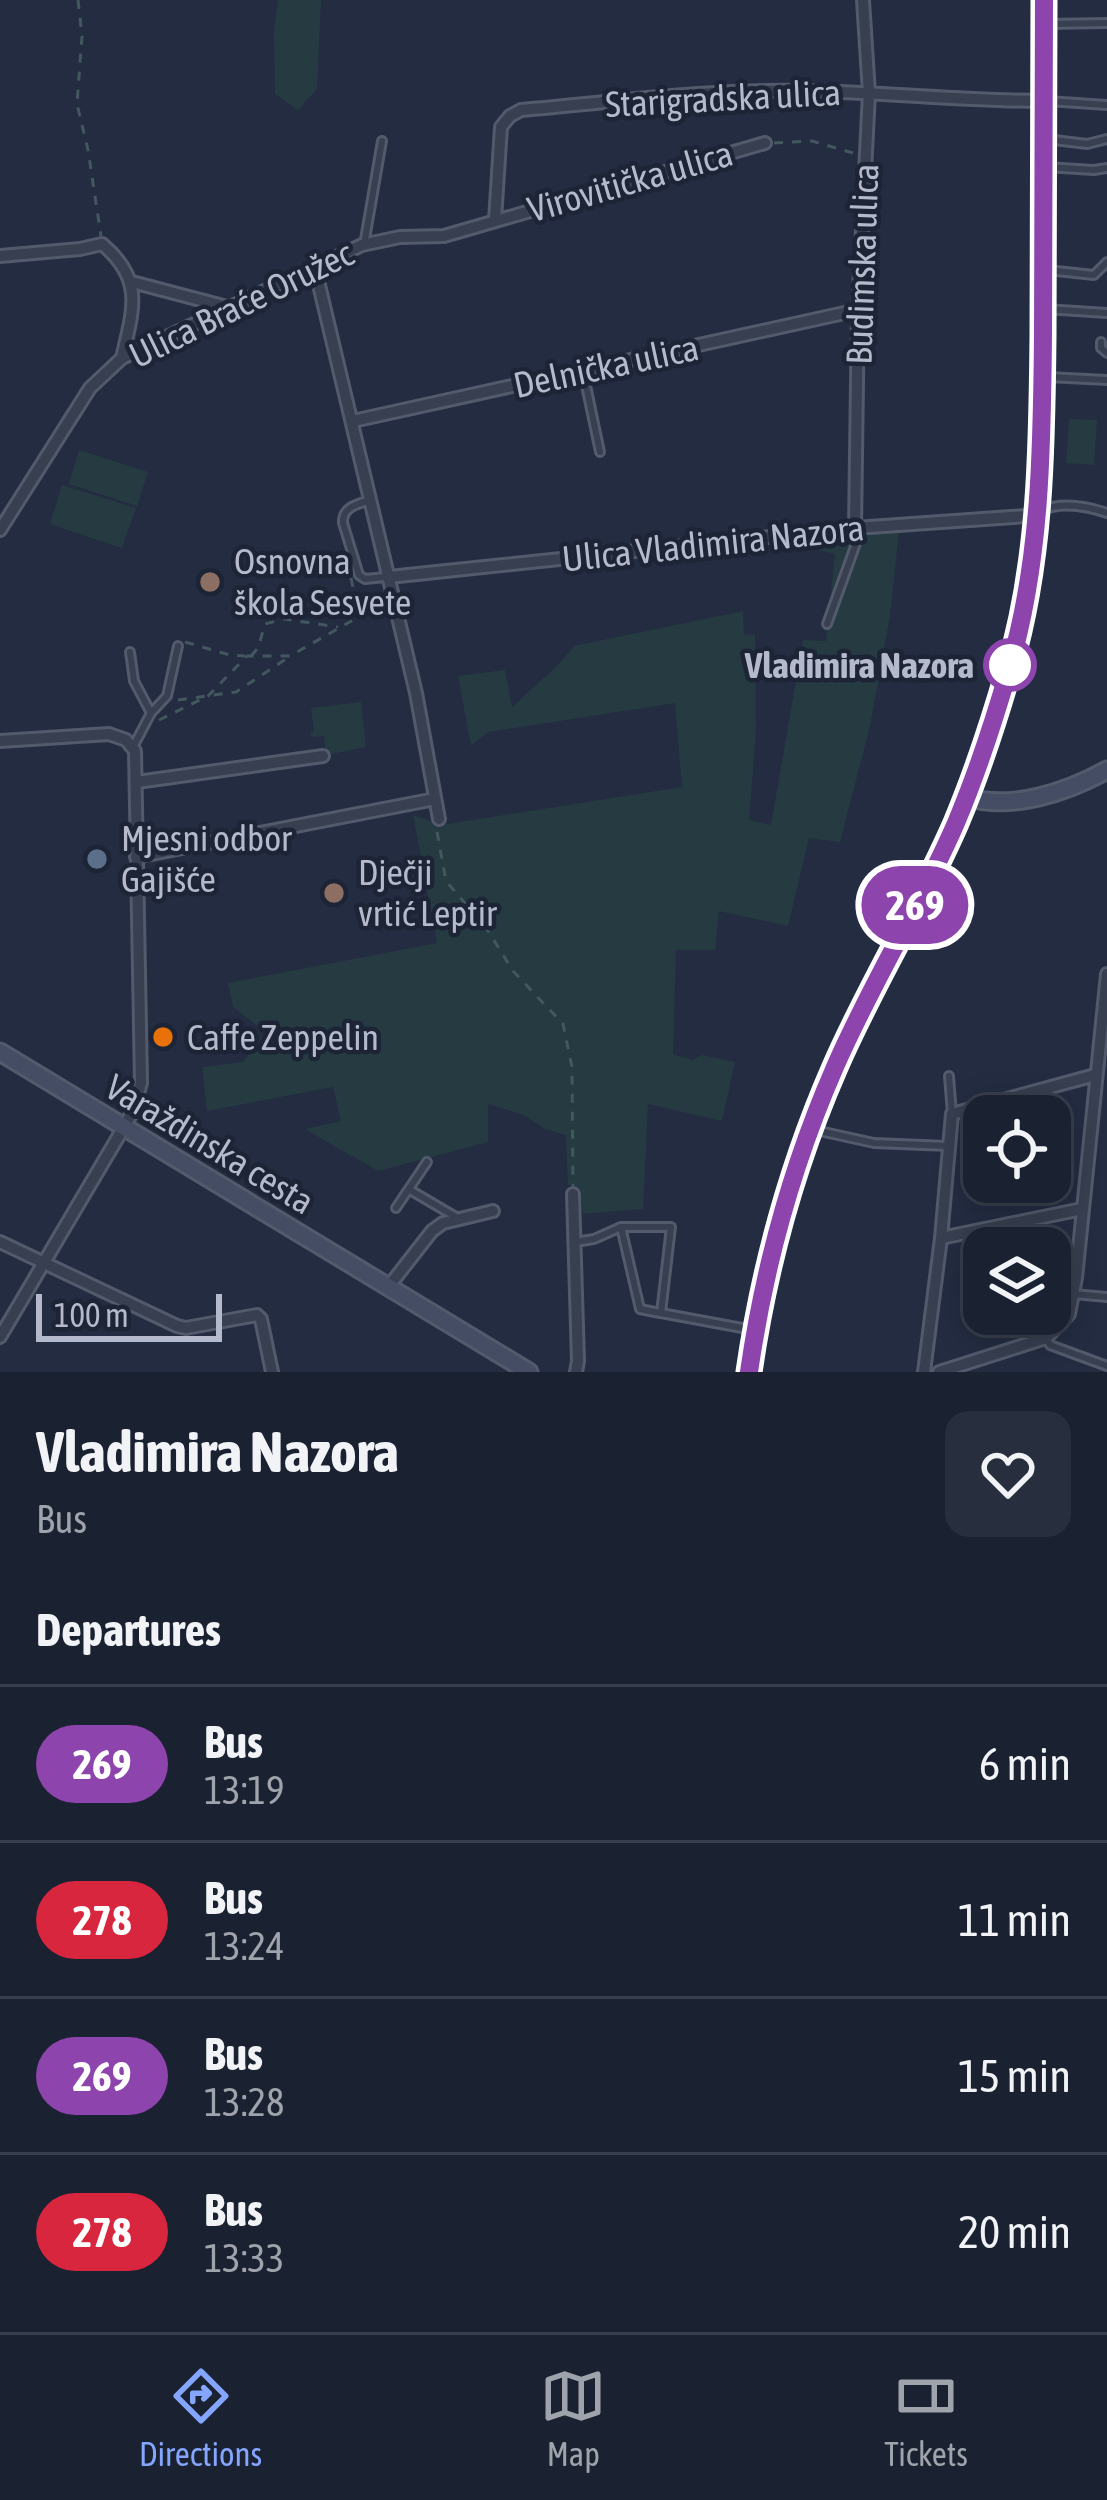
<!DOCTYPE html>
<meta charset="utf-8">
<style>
:root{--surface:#1a2131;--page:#272e3d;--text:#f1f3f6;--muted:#9fa3ab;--line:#383e4d;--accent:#85a6ff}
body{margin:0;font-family:"Asap Condensed",sans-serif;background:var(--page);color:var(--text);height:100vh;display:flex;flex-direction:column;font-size:45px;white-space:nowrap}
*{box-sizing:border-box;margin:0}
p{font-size:39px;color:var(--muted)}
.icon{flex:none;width:66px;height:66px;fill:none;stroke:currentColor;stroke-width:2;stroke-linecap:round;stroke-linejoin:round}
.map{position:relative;height:1372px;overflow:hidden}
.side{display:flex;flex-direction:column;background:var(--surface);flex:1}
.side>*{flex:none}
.badge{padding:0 24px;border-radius:39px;font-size:42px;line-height:78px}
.controls{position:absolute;left:963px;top:1095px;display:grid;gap:24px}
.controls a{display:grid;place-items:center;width:108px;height:108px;border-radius:24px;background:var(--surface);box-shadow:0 6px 30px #0003,0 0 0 3px var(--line);font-size:60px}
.scale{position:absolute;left:36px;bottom:30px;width:186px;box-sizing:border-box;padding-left:12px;border:6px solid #b4bacb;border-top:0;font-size:33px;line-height:42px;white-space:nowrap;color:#b4bacb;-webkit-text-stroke:9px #1c2435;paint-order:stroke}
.map>.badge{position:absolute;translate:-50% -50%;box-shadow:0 0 0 6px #fff}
h2{padding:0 36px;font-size:45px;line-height:108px}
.round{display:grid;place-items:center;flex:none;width:126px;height:126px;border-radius:24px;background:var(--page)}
.headline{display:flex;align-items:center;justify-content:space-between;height:204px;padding:0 36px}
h1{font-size:57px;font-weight:700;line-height:90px}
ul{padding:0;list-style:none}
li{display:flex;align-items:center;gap:36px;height:156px;padding:0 36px;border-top:3px solid var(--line)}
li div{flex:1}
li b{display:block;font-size:45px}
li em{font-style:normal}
li .badge{min-width:132px;font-weight:700;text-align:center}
.dock{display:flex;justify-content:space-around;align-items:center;height:168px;border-top:3px solid var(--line);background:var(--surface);font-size:33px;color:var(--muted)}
.dock a{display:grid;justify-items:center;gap:6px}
.dock .on{color:var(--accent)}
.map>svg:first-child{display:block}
.green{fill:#253b41}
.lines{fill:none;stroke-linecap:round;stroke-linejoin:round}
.lane-casing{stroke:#525a6b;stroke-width:12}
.street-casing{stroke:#525a6b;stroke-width:16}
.secondary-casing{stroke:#525a6b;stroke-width:21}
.path{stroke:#43585e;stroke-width:3;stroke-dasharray:9 9;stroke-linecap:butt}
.lane{stroke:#373f50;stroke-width:6}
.street{stroke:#373f50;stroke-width:10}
.secondary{stroke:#454d64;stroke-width:15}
.line-casing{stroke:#fff;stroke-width:27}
.line{stroke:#8e44ad;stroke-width:18}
.education-dot{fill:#8d6e63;stroke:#1c2435;stroke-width:4.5}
.stop-dot{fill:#fff;stroke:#8e44ad;stroke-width:6}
.service-dot{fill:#5c6f8a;stroke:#1c2435;stroke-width:4.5}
.food-dot{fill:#e8710a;stroke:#1c2435;stroke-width:4.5}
.labels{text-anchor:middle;stroke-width:9;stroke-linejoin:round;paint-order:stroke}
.street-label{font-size:36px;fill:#b4bacb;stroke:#1c2435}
.poi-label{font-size:36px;fill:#b4bacb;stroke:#1c2435;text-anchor:start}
.stop-label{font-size:36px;font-weight:bold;fill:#b4bacb;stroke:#1c2435;text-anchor:end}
</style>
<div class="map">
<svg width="1107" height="1372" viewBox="0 0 1107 1372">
<rect width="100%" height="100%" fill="#232c41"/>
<g class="green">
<path d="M 278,0 L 321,0 L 317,89 L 298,110 L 275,94 L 274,32 Z"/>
<path d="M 1069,419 L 1097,420 L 1094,465 L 1066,463 Z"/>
<path d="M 79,450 L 148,472 L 137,506 L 69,484 Z"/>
<path d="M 62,485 L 136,508 L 122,548 L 50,524 Z"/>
<path d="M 899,532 L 890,616 L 870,726 L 840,842 L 809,838 L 788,926 L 719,911 L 715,950 L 676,950 L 673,1054 L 692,1060 L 702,1055 L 735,1062 L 722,1121 L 648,1104 L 643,1209 L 583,1214 L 581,1191 L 574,1184 L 568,1185 L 566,1135 L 545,1129 L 524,1115 L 488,1104 L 488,1142 L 378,1171 L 305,1129 L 341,1121 L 333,1087 L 207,1111 L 202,1067 L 243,1062 L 265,1032 L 233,1007 L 228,983 L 437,943 L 413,815 L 441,825 L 682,787 L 675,703 L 488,732 L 471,746 L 458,676 L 505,670 L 512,707 L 558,665 L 574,646 L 743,611 L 744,634 L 755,635 L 756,731 L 749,820 L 771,825 L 803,640 L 826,641 L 835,554 L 819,550 L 819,540 Z"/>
<path d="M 361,702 L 366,747 L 326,755 L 324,736 L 311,737 L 310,733 L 314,731 L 311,708 Z"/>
</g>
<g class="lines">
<defs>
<g id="lane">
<path d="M 1048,24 L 1107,23"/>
<path d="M 1047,101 L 1107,105"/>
<path d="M 1046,139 L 1087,144 L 1107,139"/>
<path d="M 1045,167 L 1094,170 L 1107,168"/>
<path d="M 364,245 L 382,141"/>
<path d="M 1047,270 L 1094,275 L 1107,262"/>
<path d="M 1045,309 L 1107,313"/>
<path d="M 1101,342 L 1101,348 L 1107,353"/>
<path d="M 583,371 L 600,452"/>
<path d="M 1047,377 L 1107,380"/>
<path d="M 370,500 C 358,504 342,507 343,523 L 359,575 L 365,579 L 386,577"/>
<path d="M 1040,511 C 1060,502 1086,506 1107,513"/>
<path d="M 827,624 L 862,527"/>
<path d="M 130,652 L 134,681 L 151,713"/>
<path d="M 133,747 L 151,713 L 167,696 L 178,646"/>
<path d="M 949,1076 L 952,1114"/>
<path d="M 815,1130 L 874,1143 L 948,1146"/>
<path d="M 410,1190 L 456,1217"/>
<path d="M 396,1208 L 427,1162"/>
<path d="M 621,1227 L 640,1309 L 660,1313"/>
<path d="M 575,1242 L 594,1239 L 621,1227 L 671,1227 L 661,1313 L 753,1330"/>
<path d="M 1073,1294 L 1107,1297"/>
<path d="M 1046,1338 L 1050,1345 L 1107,1366"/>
</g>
<g id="street">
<path d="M 495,220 L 501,127 L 510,116 L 521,110 C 615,102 711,89 805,91 C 885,92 964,101 1044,101"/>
<path d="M 0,256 L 80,249 L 102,244 C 145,280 133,310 122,358"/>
<path d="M 315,268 L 416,693 L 439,819"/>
<path d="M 132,282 L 227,307"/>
<path d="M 353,421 L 858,310"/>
<path d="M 855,528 L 858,310 L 869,93 L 863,0"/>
<path d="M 0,530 L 90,388 L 122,358 L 362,245 L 400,237 L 444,236 L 765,143"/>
<path d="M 389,577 L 855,528 L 1027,516 L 1037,513"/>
<path d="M 0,741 L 109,734 L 126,740 L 135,751 L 141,1083 L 133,1111 L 124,1127 L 0,1337"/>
<path d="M 137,782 L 323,756"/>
<path d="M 136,857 L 435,799"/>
<path d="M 573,1194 L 578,1361 L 576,1372"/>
<path d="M 941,1238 L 1082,1209"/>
<path d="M 0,1242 L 177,1326 L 186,1328 L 257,1315 L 261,1319 L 272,1372"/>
<path d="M 389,1286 L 432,1231 L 443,1223 L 493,1211"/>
<path d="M 924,1372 L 941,1238 L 952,1114 L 1095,1075"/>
<path d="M 939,1372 L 1046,1338 L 1069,1314 L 1076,1278 L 1107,974"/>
</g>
<g id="secondary">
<path d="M 966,797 C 1012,811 1067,792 1107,770"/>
<path d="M 0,1052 L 529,1372"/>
<path d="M 749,1372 C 764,1268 793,1163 835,1067 C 870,987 914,910 952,831 C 976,779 993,723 1009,669 C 1043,556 1043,434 1043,318 C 1044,212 1044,106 1044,0"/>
</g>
</defs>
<use href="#lane" class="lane-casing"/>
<use href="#street" class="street-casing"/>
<use href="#secondary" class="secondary-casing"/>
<g class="path">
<path d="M 78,0 L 82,36 L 77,104 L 88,150 L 101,236"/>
<path d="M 774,143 L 812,141 L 853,153"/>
<path d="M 351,578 L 359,616"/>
<path d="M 185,642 L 230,655 L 245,656"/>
<path d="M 251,656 L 258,648 L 265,624 L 284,619 L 338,627"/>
<path d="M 178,700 L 236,692 L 289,657"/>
<path d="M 159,720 L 208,696 L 247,656 L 290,656 L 383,603"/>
<path d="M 437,832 L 446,881 L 487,929 L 513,971 L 563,1024 L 572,1067 L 573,1186"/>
</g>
<use href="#lane" class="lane"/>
<use href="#street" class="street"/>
<use href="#secondary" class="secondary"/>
</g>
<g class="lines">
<defs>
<path id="line" d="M 749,1372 C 764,1268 793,1163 835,1067 C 871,984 920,906 956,823 C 977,773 994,721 1009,669 C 1041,561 1042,447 1043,336 C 1044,224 1043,112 1044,0"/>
</defs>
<use href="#line" class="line-casing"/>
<use href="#line" class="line"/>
</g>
<g class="education-dot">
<circle cx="210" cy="582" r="12"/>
<circle cx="334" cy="893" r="12"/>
</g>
<circle class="stop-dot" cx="1010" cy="665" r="24"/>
<circle class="service-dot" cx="97" cy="859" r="12"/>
<circle class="food-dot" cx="163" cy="1037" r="12"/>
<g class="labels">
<g class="street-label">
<text transform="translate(723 98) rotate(-3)" y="13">Starigradska ulica</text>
<text transform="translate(630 181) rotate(-16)" y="13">Virovitička ulica</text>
<text transform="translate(862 264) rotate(-88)" y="13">Budimska ulica</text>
<text transform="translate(241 304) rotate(-26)" y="13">Ulica Braće Oružec</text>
<text transform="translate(606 366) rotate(-12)" y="13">Delnička ulica</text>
<text transform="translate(713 543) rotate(-6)" y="13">Ulica Vladimira Nazora</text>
<text transform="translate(210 1144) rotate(31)" y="13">Varaždinska cesta</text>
</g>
<g class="poi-label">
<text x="234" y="574">Osnovna<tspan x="234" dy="41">škola Sesvete</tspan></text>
<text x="121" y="851">Mjesni odbor<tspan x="121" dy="41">Gajišće</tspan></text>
<text x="358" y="885">Dječji<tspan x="358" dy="41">vrtić Leptir</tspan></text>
<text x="187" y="1050">Caffe Zeppelin</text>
</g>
<g class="stop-label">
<text x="974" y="678">Vladimira Nazora</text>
</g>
</g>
</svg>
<div class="controls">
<a><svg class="icon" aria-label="locate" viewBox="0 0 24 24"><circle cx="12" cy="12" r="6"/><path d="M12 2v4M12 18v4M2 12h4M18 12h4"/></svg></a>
<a><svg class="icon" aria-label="layers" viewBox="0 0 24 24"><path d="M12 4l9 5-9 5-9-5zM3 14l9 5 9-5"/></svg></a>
</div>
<div class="scale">100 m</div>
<b class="badge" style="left:915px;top:905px;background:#8e44ad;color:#fff">269</b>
</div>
<section class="side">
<div class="headline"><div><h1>Vladimira Nazora</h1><p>Bus</p></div><a class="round"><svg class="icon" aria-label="heart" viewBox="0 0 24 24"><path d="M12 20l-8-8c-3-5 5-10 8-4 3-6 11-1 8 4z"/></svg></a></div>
<h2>Departures</h2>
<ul>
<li><span class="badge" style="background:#8e44ad;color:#fff">269</span><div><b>Bus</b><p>13:19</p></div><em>6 min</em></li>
<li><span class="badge" style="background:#d7263d;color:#fff">278</span><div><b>Bus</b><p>13:24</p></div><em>11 min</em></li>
<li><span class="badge" style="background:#8e44ad;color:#fff">269</span><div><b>Bus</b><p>13:28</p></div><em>15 min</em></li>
<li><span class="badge" style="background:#d7263d;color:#fff">278</span><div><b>Bus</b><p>13:33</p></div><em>20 min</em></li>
</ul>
</section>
<nav class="dock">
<a class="on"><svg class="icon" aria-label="directions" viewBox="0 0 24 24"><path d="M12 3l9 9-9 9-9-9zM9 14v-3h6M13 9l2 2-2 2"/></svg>Directions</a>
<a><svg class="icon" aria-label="map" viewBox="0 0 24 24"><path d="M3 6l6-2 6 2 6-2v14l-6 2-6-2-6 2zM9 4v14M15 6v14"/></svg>Map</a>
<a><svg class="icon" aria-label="tickets" viewBox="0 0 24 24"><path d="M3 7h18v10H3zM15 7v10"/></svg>Tickets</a>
</nav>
